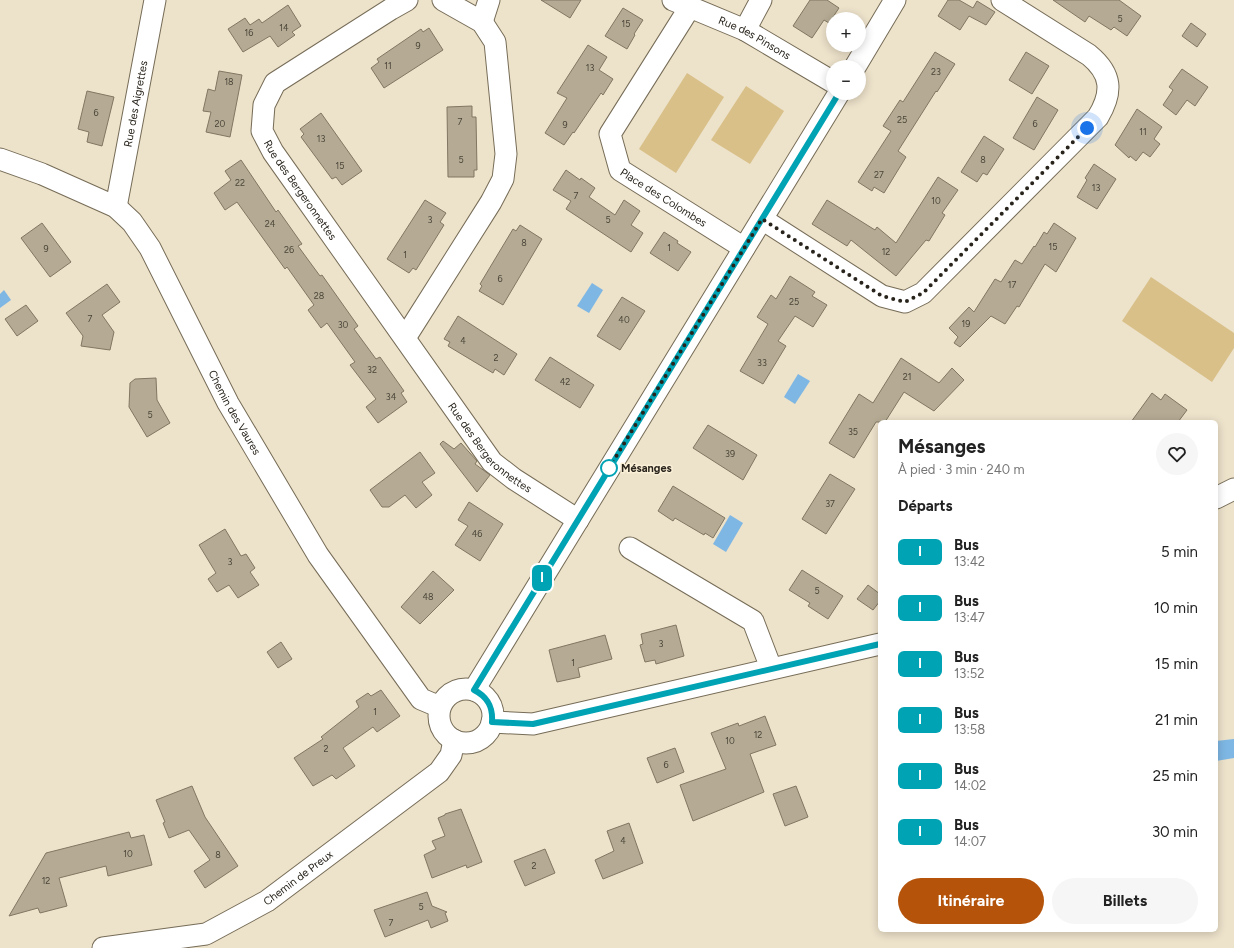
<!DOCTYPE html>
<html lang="fr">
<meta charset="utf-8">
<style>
:root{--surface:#fff;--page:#f6f6f6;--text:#222;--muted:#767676;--accent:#b45309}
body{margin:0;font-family:Figtree,sans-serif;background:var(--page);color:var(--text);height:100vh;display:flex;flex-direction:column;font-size:15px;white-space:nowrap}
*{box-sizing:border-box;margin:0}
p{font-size:13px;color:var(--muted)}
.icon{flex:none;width:22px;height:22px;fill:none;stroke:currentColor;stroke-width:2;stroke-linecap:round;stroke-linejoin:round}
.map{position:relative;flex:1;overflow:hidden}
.drawer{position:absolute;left:878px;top:420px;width:340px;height:512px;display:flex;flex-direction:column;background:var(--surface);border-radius:6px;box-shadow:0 2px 10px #0003}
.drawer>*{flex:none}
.badge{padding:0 8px;border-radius:6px;font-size:14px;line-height:26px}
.controls{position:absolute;left:826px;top:12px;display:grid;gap:8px}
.controls a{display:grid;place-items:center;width:40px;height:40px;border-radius:50%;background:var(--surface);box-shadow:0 2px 10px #0003;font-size:20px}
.you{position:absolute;width:20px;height:20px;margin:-10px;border:3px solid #fff;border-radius:50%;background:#1a73e8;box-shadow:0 0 0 6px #1a73e833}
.map>.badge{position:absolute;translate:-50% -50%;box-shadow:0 0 0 2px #fff}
h2{padding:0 20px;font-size:15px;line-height:36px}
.round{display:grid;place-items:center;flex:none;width:42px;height:42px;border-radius:21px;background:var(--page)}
.overview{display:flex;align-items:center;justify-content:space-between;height:68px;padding:0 20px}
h1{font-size:19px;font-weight:700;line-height:30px}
.cta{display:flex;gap:8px;margin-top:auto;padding:8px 20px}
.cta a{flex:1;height:46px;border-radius:24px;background:var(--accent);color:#fff;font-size:16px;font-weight:700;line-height:46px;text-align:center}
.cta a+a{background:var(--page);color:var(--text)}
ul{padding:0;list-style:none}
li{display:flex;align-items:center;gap:12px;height:56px;padding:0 20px}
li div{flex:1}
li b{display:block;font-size:15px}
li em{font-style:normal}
li .badge{min-width:44px;font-weight:700;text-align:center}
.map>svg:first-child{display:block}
.green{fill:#d9c089}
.water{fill:#7eb7e4}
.building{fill:#b5ab94;stroke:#817762}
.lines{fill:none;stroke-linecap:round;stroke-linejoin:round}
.street-casing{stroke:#766c57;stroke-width:23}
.street{stroke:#fff;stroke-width:21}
.line-casing{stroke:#fff;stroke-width:9}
.line{stroke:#00a3b4;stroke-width:6}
.walk{stroke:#28231b;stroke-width:4;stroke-dasharray:0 7.2}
.stop-dot{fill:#fff;stroke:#00a3b4;stroke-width:2}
.labels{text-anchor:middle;stroke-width:3;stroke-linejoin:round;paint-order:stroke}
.number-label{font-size:9px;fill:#4b4539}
.street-label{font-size:11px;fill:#28231b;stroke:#faefd7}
.stop-label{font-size:11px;font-weight:bold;fill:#28231b;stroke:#faefd7;text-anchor:start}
</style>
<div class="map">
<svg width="1234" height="948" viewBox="0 0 1234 948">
<rect width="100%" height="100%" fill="#ede2ca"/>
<g class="green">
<path d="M 687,73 L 724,97 L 676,173 L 639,149 Z"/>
<path d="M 746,86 L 784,111 L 750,164 L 711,140 Z"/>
<path d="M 1151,277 L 1234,333 L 1234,348 L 1212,382 L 1122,321 Z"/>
</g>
<g class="water">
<path d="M 592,283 L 603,290 L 589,313 L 577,306 Z"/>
<path d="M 4,290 L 11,300 L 0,308 L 0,294 Z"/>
<path d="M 798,374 L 810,381 L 795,404 L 784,397 Z"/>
<path d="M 730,515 L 743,523 L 726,552 L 713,544 Z"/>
<path d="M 1234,739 L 1234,758 L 1216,761 L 1216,741 Z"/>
</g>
<g class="building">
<path d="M 541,0 L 581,0 L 570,18 Z"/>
<path d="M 810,0 L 827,0 L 839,8 L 829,23 L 824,20 L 812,38 L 793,26 Z"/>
<path d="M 948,0 L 959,0 L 973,8 L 977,1 L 995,12 L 986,25 L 969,16 L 960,30 L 938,16 Z"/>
<path d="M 1053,0 L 1119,0 L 1141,16 L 1127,36 L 1114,27 L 1111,30 L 1089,16 L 1085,22 Z"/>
<path d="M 288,5 L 301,26 L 292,32 L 295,35 L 278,47 L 270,36 L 243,52 L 228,29 L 245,18 L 250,25 L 259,19 L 262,23 Z"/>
<path d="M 623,8 L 643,20 L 634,34 L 635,35 L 627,49 L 605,36 Z"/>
<path d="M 1191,23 L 1206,34 L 1197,47 L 1182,36 Z"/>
<path d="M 429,28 L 443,50 L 384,88 L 371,68 L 379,62 L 377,59 L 421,29 L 423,32 Z"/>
<path d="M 588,45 L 607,57 L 599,70 L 613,79 L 603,95 L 601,93 L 574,133 L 573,132 L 564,145 L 545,133 L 567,98 L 557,93 Z"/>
<path d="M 935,52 L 955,64 L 937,92 L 936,91 L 898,151 L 906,157 L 884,193 L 874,187 L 872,191 L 858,182 L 891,131 L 883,126 L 900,100 L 903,102 Z"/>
<path d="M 1026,52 L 1049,66 L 1032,94 L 1009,80 Z"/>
<path d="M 1182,69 L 1208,87 L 1195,106 L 1187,100 L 1176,115 L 1163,105 L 1173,90 L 1169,87 Z"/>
<path d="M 219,71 L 242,75 L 230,137 L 206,132 L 211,112 L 203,111 L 208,89 L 215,91 Z"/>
<path d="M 87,91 L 114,97 L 102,146 L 87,142 L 89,132 L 78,129 Z"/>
<path d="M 1037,97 L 1058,110 L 1034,150 L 1013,138 Z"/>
<path d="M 472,106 L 472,117 L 476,117 L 477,170 L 474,170 L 474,177 L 448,177 L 447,107 Z"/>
<path d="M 1137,109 L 1162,127 L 1154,139 L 1160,144 L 1150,157 L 1143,152 L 1136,161 L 1130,156 L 1129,158 L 1115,145 Z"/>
<path d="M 321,113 L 362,171 L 342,185 L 336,177 L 332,179 L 301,137 L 304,134 L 300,129 Z"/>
<path d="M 984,136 L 1004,149 L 987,175 L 983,173 L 977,182 L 961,172 Z"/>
<path d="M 241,160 L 276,212 L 278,210 L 302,244 L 298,246 L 320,276 L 322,275 L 358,326 L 354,329 L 376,359 L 380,357 L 404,391 L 401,393 L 407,402 L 378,423 L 366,407 L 376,399 L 350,365 L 355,362 L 327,323 L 321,328 L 308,310 L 314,305 L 287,267 L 285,269 L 237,202 L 225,210 L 214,193 L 231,180 L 225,171 Z"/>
<path d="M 1094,164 L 1116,179 L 1097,209 L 1077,197 L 1087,180 L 1085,178 Z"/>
<path d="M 566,170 L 580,180 L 581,178 L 595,188 L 589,197 L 615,215 L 624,200 L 640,211 L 631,225 L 643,233 L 631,252 L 566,209 L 571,201 L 553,190 Z"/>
<path d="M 938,177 L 958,190 L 942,213 L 945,215 L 929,241 L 926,240 L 896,276 L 851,240 L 847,246 L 812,224 L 827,200 L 875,230 L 877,227 L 896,243 Z"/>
<path d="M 425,200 L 446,213 L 440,222 L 444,225 L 416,270 L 413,268 L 409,273 L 387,259 Z"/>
<path d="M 42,223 L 71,262 L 50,277 L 21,238 Z"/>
<path d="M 1054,223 L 1076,238 L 1056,272 L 1045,264 L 1019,307 L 1017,306 L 1005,324 L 991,316 L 960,347 L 954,343 L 958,337 L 949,328 L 969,307 L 974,312 L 995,279 L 1001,282 L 1015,260 L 1022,264 L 1034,246 L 1035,247 L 1044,232 L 1047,234 Z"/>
<path d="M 520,225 L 542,239 L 503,305 L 479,291 L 482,286 L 480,284 L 513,229 L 516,231 Z"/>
<path d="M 664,232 L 678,241 L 677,243 L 691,252 L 678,271 L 650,253 Z"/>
<path d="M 790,276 L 815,292 L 812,296 L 827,305 L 813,327 L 795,316 L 778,341 L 786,346 L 763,384 L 740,371 L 768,324 L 757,317 L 771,295 L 776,299 Z"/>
<path d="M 107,284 L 120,302 L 102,315 L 114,332 L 110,350 L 81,346 L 83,336 L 66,313 Z"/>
<path d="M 622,297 L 645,311 L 620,350 L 597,336 Z"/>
<path d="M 26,305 L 38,321 L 17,336 L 5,319 Z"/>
<path d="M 458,316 L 517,354 L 504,375 L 495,369 L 493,373 L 448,346 L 450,342 L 444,339 Z"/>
<path d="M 550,357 L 594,385 L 580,408 L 535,380 Z"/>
<path d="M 901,358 L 939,383 L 952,368 L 964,380 L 934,411 L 904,392 L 885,422 L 876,422 L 854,458 L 829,443 L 859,394 L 873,403 Z"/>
<path d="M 156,378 L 157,400 L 170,423 L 147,437 L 129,407 L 130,383 L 135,379 Z"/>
<path d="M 1152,393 L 1161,400 L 1165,394 L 1187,410 L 1178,422 L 1131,422 Z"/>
<path d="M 708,425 L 757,455 L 743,480 L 693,448 Z"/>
<path d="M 443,441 L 454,449 L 461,443 L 477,461 L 475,464 L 490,475 L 477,492 L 440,444 Z"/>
<path d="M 420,452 L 435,473 L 422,482 L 432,495 L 416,508 L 405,495 L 389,507 L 382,507 L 370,490 Z"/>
<path d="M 830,474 L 855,489 L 826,534 L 802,519 Z"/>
<path d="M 673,486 L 725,518 L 713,538 L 705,533 L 704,535 L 675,518 L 673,521 L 658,511 Z"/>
<path d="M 469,502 L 503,524 L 480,561 L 455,545 L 468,526 L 458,520 Z"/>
<path d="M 225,529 L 241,556 L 246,554 L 255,568 L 250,572 L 259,585 L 238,598 L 229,585 L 217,592 L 208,579 L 216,573 L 199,545 Z"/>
<path d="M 802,570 L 843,596 L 828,619 L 808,606 L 810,603 L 789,590 Z"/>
<path d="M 433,571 L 454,590 L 420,624 L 401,607 Z"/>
<path d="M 868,585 L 880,594 L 880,601 L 873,610 L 857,599 Z"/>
<path d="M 676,625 L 684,656 L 656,664 L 655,660 L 645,662 L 640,645 L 643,644 L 641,634 Z"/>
<path d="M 605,635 L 612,659 L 578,668 L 580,677 L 557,682 L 549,650 Z"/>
<path d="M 281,642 L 292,659 L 278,668 L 267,652 Z"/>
<path d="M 381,690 L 400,716 L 377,732 L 373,727 L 343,748 L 355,766 L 336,779 L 332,775 L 313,786 L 294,758 L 323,739 L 321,737 L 359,707 L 356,701 L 368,693 L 371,696 Z"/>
<path d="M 765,716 L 776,745 L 750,754 L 764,792 L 693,821 L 680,785 L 726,769 L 711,733 L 738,723 L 739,726 Z"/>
<path d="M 675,748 L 684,772 L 657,783 L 647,758 Z"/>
<path d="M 192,786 L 205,817 L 238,866 L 205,888 L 194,871 L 210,860 L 189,830 L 169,838 L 163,823 L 165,822 L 156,800 Z"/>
<path d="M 796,786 L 808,817 L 785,826 L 773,794 Z"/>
<path d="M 461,809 L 482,862 L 467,868 L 466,865 L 432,878 L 424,855 L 436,849 L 432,841 L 445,836 L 438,818 L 445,815 L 445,814 Z"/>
<path d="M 629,823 L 643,863 L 603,879 L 595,860 L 614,851 L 607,831 Z"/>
<path d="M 129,832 L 131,838 L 144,835 L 152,865 L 108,876 L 106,866 L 59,878 L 67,906 L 40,913 L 38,908 L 9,916 L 46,853 Z"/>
<path d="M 545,849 L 555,873 L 525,886 L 514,861 Z"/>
<path d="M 427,892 L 432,906 L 447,912 L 445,913 L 448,921 L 431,928 L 428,920 L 385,937 L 374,910 Z"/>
</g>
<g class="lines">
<defs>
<g id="street">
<path id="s1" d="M 407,0 L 391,9 L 275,83 L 264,105 L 262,131 L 273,152 L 492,462 L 514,479 L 578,520"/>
<path id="s2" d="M 673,0 L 745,30 L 833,82"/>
<path id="s3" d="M 690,7 L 610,134 L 620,170 L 744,248"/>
<path d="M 482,22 L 489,0"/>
<path d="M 745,30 L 761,0"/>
<path d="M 855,67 L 895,0"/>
<path id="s4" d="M 0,159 L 42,174 L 116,207 L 132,222 L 150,248 L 228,403 L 318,555 L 421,699 L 440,707"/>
<path id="s5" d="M 116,207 L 155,0"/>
<path d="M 762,219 L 882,296 L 905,302 L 923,293 L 1098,117 C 1113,92 1112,74 1089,55 L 1002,0"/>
<path d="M 405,338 L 491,202 L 503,179 L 506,154 L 495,42 L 482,22 L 443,0"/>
<path d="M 1216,498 L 1234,489"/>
<path d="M 630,548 L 753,621 L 771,668"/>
<circle cx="466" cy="716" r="27"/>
<path d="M 474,690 L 839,93"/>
<path d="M 492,722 L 533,724 L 880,644"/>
<path id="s6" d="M 103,948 L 206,934 L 267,901 L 439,772 L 451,755 L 454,740"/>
</g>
</defs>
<use href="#street" class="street-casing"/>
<use href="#street" class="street"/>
</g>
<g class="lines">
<defs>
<path id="line" d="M 839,93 L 474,690 C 488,697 493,707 492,722 L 533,724 L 880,644"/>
</defs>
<use href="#line" class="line-casing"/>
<use href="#line" class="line"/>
<path class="walk" d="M 609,468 L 762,219 L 882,296 L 905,302 L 923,293 L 1087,128"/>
</g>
<circle class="stop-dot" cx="609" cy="468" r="8"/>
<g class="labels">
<g class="number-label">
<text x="1120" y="22">5</text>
<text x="626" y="27">15</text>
<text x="284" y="31">14</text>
<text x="249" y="36">16</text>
<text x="418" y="49">9</text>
<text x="388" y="69">11</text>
<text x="590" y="71">13</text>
<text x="936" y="75">23</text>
<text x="229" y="85">18</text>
<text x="96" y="116">6</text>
<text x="902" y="123">25</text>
<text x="460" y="125">7</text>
<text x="220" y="127">20</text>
<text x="1035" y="127">6</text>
<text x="565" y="128">9</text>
<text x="1143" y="135">11</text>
<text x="321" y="142">13</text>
<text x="461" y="163">5</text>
<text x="983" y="163">8</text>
<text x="340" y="169">15</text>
<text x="879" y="178">27</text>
<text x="240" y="186">22</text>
<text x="1096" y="191">13</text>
<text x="576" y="199">7</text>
<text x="936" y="204">10</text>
<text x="430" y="223">3</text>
<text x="608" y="223">5</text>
<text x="270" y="227">24</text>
<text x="524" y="246">8</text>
<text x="1053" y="250">15</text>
<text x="669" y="251">1</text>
<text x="46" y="252">9</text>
<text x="289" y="253">26</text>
<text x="886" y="255">12</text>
<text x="405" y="258">1</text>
<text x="500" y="282">6</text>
<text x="1012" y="288">17</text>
<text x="319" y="299">28</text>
<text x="794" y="305">25</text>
<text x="90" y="322">7</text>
<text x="624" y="323">40</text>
<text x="966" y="327">19</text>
<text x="343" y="328">30</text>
<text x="463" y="344">4</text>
<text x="496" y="361">2</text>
<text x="762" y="366">33</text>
<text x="372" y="373">32</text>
<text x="907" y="380">21</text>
<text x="565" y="385">42</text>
<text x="391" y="400">34</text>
<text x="150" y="418">5</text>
<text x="853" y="435">35</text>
<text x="730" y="457">39</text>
<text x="830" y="507">37</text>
<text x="477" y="537">46</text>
<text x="230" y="565">3</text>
<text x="817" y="594">5</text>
<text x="428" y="600">48</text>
<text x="661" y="647">3</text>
<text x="573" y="666">1</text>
<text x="375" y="715">1</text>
<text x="758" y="738">12</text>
<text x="730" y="744">10</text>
<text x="326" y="752">2</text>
<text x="666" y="768">6</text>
<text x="623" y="844">4</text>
<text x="128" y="857">10</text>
<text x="218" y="858">8</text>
<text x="534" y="869">2</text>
<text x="46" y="884">12</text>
<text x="421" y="910">5</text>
<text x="391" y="926">7</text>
</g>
<g class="street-label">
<text dy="4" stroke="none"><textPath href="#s2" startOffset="90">Rue des Pinsons</textPath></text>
<text dy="4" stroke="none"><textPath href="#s5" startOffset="105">Rue des Aigrettes</textPath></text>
<text dy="4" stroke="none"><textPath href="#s1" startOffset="277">Rue des Bergeronnettes</textPath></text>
<text dy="4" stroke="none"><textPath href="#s3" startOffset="239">Place des Colombes</textPath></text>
<text dy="4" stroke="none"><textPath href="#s4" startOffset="364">Chemin des Vaures</textPath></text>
<text dy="4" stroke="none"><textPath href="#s1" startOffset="598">Rue des Bergeronnettes</textPath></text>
<text dy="4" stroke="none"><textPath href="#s6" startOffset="212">Chemin de Preux</textPath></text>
</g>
<g class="stop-label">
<text x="621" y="472">Mésanges</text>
</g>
</g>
</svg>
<div class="controls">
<a>+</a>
<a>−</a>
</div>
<div class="you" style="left:1087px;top:128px"></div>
<b class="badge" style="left:542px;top:578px;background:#00a3b4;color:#fff">I</b>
<section class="drawer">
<div class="overview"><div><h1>Mésanges</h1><p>À pied · 3 min · 240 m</p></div><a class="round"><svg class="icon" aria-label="heart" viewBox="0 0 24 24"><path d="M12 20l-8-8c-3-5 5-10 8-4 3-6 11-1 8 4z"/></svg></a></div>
<h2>Départs</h2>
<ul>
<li><span class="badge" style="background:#00a3b4;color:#fff">I</span><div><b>Bus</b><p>13:42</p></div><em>5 min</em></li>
<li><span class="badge" style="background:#00a3b4;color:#fff">I</span><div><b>Bus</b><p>13:47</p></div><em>10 min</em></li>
<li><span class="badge" style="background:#00a3b4;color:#fff">I</span><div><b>Bus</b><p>13:52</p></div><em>15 min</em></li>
<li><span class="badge" style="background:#00a3b4;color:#fff">I</span><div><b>Bus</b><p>13:58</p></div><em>21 min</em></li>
<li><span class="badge" style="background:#00a3b4;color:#fff">I</span><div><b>Bus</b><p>14:02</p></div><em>25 min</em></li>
<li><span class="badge" style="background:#00a3b4;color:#fff">I</span><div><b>Bus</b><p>14:07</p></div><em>30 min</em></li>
</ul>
<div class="cta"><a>Itinéraire</a><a>Billets</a></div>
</section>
</div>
